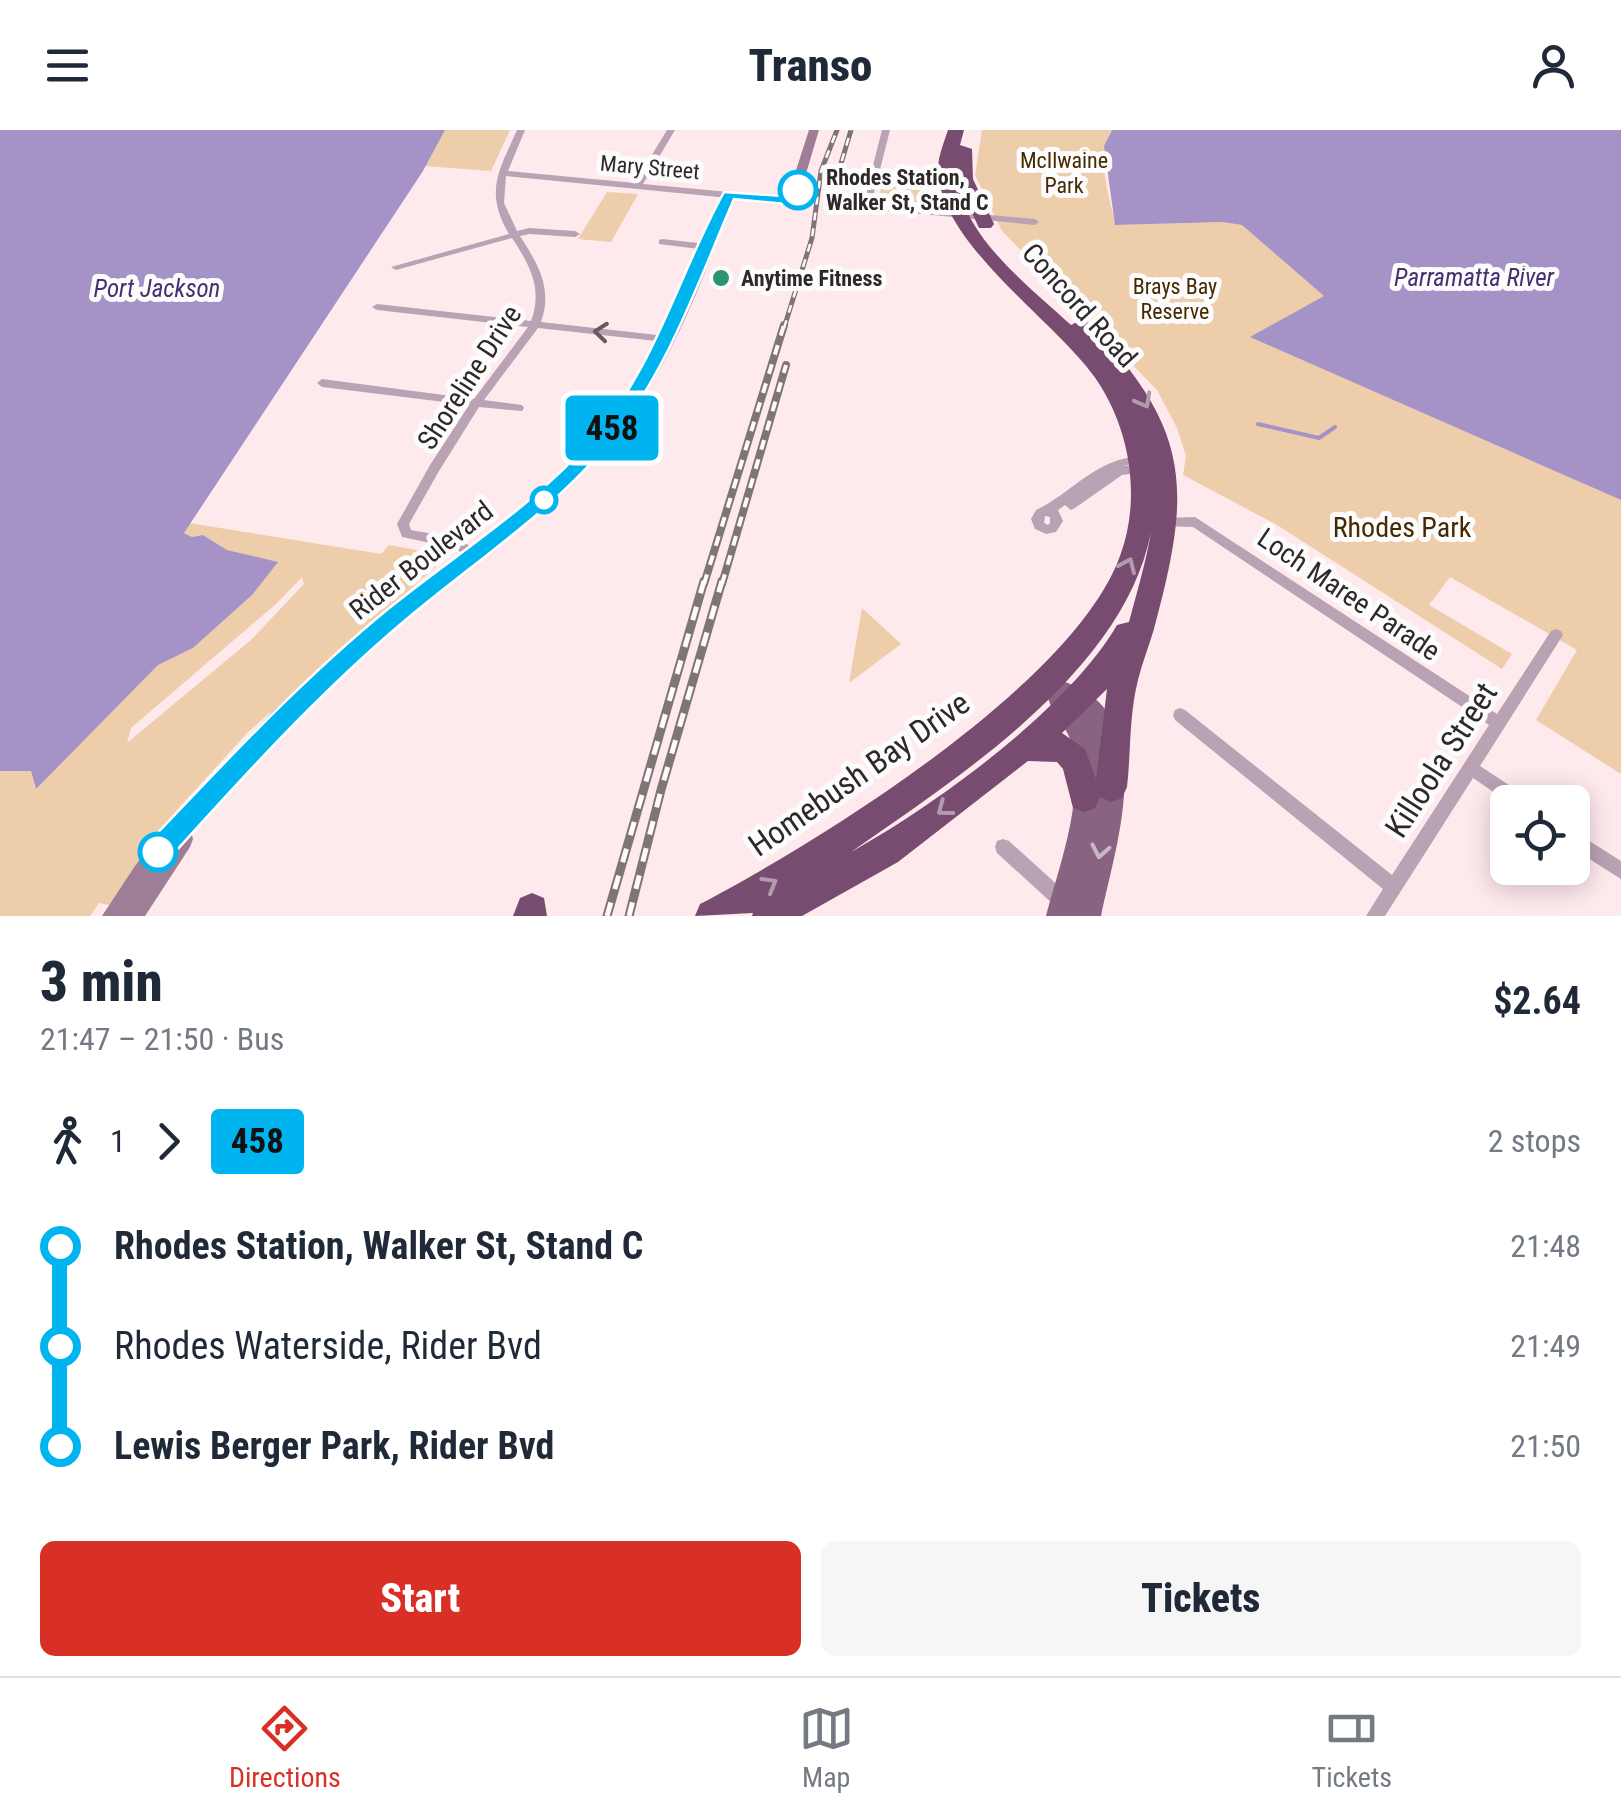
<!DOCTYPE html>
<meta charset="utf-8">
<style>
:root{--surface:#fff;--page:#f6f6f7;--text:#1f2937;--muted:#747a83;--line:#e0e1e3;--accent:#d93025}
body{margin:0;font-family:"Roboto Condensed",sans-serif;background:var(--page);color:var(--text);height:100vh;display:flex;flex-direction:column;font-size:38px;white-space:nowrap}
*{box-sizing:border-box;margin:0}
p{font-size:32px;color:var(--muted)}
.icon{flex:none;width:55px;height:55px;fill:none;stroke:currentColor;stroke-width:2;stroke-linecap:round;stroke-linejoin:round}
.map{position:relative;height:786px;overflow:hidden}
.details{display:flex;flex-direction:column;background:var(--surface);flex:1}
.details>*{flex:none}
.badge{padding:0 20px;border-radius:8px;font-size:35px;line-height:65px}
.controls{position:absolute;left:1490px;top:655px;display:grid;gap:20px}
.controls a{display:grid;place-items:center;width:100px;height:100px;border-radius:15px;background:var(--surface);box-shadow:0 5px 25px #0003;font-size:50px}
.map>.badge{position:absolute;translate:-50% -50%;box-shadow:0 0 0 5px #fff}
.legs{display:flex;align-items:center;gap:15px;height:110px;padding:0 40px;font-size:32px}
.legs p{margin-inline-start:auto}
.summary{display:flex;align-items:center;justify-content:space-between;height:170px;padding:0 40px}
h1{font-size:55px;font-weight:800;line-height:75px}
.cta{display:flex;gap:20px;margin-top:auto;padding:20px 40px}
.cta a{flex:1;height:115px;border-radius:15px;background:var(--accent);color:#fff;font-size:40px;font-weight:800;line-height:115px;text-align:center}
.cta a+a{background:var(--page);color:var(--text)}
ul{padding:0 40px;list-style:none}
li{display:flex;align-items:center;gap:35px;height:100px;font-size:38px}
li i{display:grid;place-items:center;width:15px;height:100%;margin:0 12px;background:currentColor}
li i::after{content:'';width:25px;height:25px;margin:-12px;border:8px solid;border-radius:50%;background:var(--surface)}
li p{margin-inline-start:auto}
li:first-child i{background:linear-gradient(#0000 50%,currentColor 0)}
li:last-child i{background:linear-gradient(currentColor 50%,#0000 0)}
header{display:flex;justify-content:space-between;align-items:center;height:130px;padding:0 40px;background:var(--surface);font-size:45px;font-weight:800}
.menu{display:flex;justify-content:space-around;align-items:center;height:140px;border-top:2px solid var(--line);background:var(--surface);font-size:28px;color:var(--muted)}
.menu a{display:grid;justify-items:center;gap:5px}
.menu .active{color:var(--accent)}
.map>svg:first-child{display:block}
.green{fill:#edcdaa;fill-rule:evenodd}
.water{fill:#a592c7}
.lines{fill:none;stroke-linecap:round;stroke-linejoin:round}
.stream{stroke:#a592c7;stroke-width:4}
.street{fill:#b9a2b4;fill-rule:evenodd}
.secondary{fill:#9e7d97;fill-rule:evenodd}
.primary{fill:#896382;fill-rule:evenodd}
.highway{fill:#784c70;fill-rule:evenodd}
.rail-far2-casing{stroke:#807476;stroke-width:5}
.rail-far1-casing{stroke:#807476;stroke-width:8}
.rail-casing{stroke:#807476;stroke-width:9}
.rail-far2{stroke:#fcfcfc;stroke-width:2.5;stroke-dasharray:8;stroke-linecap:butt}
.rail-far1{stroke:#fcfcfc;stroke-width:4;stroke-dasharray:10;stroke-linecap:butt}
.rail{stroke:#fcfcfc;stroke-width:5;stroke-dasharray:14;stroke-linecap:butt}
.oneway{stroke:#665961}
.oneway2{stroke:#b39baf}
.oneway3{stroke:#c8b7c5}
.line-1{fill:#00b5ef;stroke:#fff;stroke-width:2.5}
.stop-1-dot{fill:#fff;stroke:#00b5ef;stroke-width:5}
.poi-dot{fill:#2c9472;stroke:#fcfcfc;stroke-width:4}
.labels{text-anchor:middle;stroke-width:10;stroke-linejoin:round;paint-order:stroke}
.far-park-label{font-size:22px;fill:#452901;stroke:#fcfcfc}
.far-street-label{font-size:22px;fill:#2f2829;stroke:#fcfcfc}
.far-stop-label{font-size:22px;font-weight:bold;fill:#2f2829;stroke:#fcfcfc;text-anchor:start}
.far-poi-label{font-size:22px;font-weight:bold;fill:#2f2829;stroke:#fcfcfc;text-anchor:start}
.far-water-label{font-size:25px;font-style:italic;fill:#4a2f70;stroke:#fcfcfc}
.street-label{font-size:28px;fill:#2f2829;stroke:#fcfcfc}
.park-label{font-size:28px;fill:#452901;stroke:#fcfcfc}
.near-street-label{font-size:32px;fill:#2f2829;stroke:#fcfcfc}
</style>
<header><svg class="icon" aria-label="menu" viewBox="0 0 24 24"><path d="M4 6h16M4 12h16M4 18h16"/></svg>Transo<svg class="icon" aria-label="person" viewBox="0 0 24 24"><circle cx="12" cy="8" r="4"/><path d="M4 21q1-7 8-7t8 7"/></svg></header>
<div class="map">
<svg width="1621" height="786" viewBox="0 0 1621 786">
<rect width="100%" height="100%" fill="#fee9ed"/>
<g class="green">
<path d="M 445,0 L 510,0 L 491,41 L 425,36 Z"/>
<path d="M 982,0 L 1112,0 C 1095,26 1109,67 1116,95 L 1223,92 L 1242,95 L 1325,166 L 1251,207 L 1621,370 L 1621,644 L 1536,590 L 1577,520 L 1450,447 L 1429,475 L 1512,524 L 1502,539 L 1277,395 L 1183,345 L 1186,326 L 1177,298 L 1157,260 L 1002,101 L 975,45 Z"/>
<path d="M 883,51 L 938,56 L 942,77 L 883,71 L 879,66 Z"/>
<path d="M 607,62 L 638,64 L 611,112 L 578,109 Z"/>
<path d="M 189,393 L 381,424 L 389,415 L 433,423 L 438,435 L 248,602 L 177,680 L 109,775 L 99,773 L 90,786 L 0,786 L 0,641 L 31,641 L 35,658 L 158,535 L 193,518 L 252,465 L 276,432 L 227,420 L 203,405 L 192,407 L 184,403 ZM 302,447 L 304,454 L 251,510 L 127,613 L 131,598 L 276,474 Z"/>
<path d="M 862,478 L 901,514 L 849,553 Z"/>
</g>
<g class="water">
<path d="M 0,0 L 445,0 L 423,41 L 184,403 L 192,407 L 203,405 L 227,420 L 278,432 L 252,465 L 193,518 L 158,535 L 36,659 L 31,641 L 0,641 Z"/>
<path d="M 1112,0 L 1621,0 L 1621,370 L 1250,207 L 1324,166 L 1242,95 L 1222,92 L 1115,95 L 1104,16 Z"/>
</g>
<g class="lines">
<path class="stream" d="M 1258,294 L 1319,308 L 1335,297"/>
<g class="street">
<path d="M 517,0 L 525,0 L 508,41 L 635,53 L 667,0 L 675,0 L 643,54 L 729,62 L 733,65 L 729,68 L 506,46 L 504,73 L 517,101 L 529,98 L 575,101 L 580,104 L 575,107 L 529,104 L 520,106 C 538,134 553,159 541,192 L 666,206 L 671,209 L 666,212 L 538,198 L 484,270 L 522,275 L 524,278 L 522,281 L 479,277 L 439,341 L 409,394 L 411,400 C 436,405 463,406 481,425 L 480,429 L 475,430 L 454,418 L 402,407 L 397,394 L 430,335 L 469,275 L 322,257 L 317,253 L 322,249 L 474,269 L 528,197 L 377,180 L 372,177 L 377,174 L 531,191 C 543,159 530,135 512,108 L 396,140 L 391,137 L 509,104 C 484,61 499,41 517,0 Z"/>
<path d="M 882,0 L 890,0 L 873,67 L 877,75 L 1035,89 L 1039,92 L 1035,95 L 871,79 L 865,67 Z"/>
<path d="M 662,109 L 707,114 L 712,117 L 707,120 L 659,114 L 659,110 Z"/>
<path d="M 1141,326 L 1147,330 L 1145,333 L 1123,336 L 1146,336 L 1148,339 L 1146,342 L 1122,345 L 1075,378 L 1071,380 L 1065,375 L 1058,380 L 1063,391 L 1056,402 L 1046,404 L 1035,399 L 1031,389 L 1036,380 C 1074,362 1094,329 1141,326 ZM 1045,386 L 1050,387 L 1050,393 L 1048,395 L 1044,393 Z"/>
<path d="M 1195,387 L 1497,584 L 1551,501 L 1556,499 L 1561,501 L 1563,505 L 1480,636 L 1527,667 L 1529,672 L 1508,672 L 1473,648 L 1385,786 L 1366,786 L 1383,759 L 1175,590 L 1173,585 L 1175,580 L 1180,578 L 1185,580 L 1392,745 L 1489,595 L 1193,397 L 1161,396 L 1159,393 L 1161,390 L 1165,388 Z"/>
<path d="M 1572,700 L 1621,731 L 1621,749 L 1572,718 Z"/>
<path d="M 1003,709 L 1009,711 L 1085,780 L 1088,786 L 1066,786 L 997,723 L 995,717 L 997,711 Z"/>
</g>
<path class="secondary" d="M 809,0 L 819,0 L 799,67 L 783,74 L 733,69 C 704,146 675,226 625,293 C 564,372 481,426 405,489 C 326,553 255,624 191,702 L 193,709 L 190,717 L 145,786 L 102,786 L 135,736 L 167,695 L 274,580 L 351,510 L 537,364 L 589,313 L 631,260 L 661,210 L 725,62 L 788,65 Z"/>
<path class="primary" d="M 1043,544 C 1059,550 1078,555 1092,566 C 1152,613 1113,726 1101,786 L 1046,786 C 1060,733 1084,671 1072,615 C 1068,597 1051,583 1048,567 L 1035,561 L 1031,554 L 1035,547 Z"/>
<g class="highway">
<path d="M 948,0 L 964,0 L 960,15 L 972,19 L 973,49 L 994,94 L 991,98 L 979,98 L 958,53 C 967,110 1031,158 1071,195 L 1081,190 L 1088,192 C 1192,300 1192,358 1154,499 C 1149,516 1142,533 1138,550 C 1129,585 1131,622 1127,657 L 1122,668 L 1111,672 L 1100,667 L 1095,678 L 1084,682 L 1073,678 L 1063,639 L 1057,632 L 1028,631 L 898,732 L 802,786 L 752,786 L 753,783 L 695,786 L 700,774 C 819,712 1074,554 1120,426 C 1141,370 1131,302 1098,252 C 1059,192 927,107 939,29 C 941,19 945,9 948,0 ZM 1151,402 C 1146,432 1137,462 1129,492 L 1117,495 C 1068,579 937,674 851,722 C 960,646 1124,541 1151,402 ZM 1107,559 L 1096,649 L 1085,619 L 1062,603 Z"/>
<path d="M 532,763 L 544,768 L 547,786 L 513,786 L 520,768 Z"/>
</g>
<defs>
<g id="rail-far2">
<path d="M 828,77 L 851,0"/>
<path d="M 784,198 L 812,108 L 821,41 L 837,0"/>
</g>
<g id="rail-far1">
<path d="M 704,454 L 784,195"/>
<path d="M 722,454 L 786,235"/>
</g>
<g id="rail">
<path d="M 607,786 L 704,451"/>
<path d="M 629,786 L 661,660 L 722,451"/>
</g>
</defs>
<use href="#rail-far2" class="rail-far2-casing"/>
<use href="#rail-far1" class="rail-far1-casing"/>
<use href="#rail" class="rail-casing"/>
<use href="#rail-far2" class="rail-far2"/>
<use href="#rail-far1" class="rail-far1"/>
<use href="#rail" class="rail"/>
</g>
<defs><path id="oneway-chevron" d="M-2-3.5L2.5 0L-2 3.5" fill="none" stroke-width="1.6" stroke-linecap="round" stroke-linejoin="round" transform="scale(2.5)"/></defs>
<use class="oneway" href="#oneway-chevron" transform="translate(601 202) rotate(-174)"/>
<g class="oneway2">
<use href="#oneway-chevron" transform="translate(1144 271) rotate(61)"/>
<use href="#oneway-chevron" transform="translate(1128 435) rotate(-66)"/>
<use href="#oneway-chevron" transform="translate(944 679) rotate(143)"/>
<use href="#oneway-chevron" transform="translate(770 754) rotate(-30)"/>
</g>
<use class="oneway3" href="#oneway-chevron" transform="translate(1100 721) rotate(101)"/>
<path class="line-1" d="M 798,57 L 804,60 L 786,74 L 734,69 C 697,155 666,247 604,319 C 545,387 470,435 402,493 C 317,565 242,648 167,731 L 158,735 L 148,731 L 145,722 L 148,713 C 225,632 301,550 388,479 C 457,423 533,377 592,309 C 656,237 678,145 724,62 L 783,66 Z"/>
<g class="stop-1-dot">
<circle cx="798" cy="60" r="18"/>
<circle cx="544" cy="370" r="12"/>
<circle cx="158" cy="722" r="18"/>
</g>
<circle class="poi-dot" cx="721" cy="148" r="10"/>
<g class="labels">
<g class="far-park-label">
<text x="1064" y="38">McIlwaine<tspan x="1064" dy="25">Park</tspan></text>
<text x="1175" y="164">Brays Bay<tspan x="1175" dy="25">Reserve</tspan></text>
</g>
<g class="far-street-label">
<text transform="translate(650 37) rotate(5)" y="8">Mary Street</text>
</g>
<g class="far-stop-label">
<text x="826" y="55">Rhodes Station,<tspan x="826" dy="25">Walker St, Stand C</tspan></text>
</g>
<g class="far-poi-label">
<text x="741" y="156">Anytime Fitness</text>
</g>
<g class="far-water-label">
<text x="1474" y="156">Parramatta River</text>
<text x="157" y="167">Port Jackson</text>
</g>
<g class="street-label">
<text transform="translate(1080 175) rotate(48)" y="10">Concord Road</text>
<text transform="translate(469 247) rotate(-57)" y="10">Shoreline Drive</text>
<text transform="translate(421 430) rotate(-38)" y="10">Rider Boulevard</text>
<text transform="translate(1349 464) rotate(34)" y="10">Loch Maree Parade</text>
</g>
<g class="park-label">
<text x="1402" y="407">Rhodes Park</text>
</g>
<g class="near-street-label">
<text transform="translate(1441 630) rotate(-57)" y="11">Killoola Street</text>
<text transform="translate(859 644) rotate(-35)" y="11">Homebush Bay Drive</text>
</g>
</g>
</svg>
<div class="controls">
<a><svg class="icon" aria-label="locate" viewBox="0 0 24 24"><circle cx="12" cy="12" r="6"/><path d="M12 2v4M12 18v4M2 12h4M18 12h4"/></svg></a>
</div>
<b class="badge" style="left:612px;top:298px;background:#00b5ef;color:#111">458</b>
</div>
<section class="details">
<div class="summary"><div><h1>3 min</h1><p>21:47 – 21:50 · Bus</p></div><b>$2.64</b></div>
<div class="legs"><svg class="icon" aria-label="walk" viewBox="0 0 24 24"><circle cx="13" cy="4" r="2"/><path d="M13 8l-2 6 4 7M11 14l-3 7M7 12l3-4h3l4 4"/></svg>1<svg class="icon" aria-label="forward" viewBox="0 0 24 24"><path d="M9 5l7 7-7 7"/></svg><b class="badge" style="background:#00b5ef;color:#111">458</b><p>2 stops</p></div>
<ul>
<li><i style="color:#00b5ef"></i><b>Rhodes Station, Walker St, Stand C</b><p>21:48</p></li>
<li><i style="color:#00b5ef"></i><span>Rhodes Waterside, Rider Bvd</span><p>21:49</p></li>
<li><i style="color:#00b5ef"></i><b>Lewis Berger Park, Rider Bvd</b><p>21:50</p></li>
</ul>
<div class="cta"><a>Start</a><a>Tickets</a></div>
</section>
<nav class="menu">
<a class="active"><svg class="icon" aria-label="directions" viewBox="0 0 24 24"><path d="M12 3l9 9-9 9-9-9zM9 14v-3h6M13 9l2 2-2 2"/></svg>Directions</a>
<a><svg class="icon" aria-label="map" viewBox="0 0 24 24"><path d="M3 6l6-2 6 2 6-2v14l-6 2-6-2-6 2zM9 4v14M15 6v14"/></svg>Map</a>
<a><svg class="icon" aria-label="tickets" viewBox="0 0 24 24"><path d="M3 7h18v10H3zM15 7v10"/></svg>Tickets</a>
</nav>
